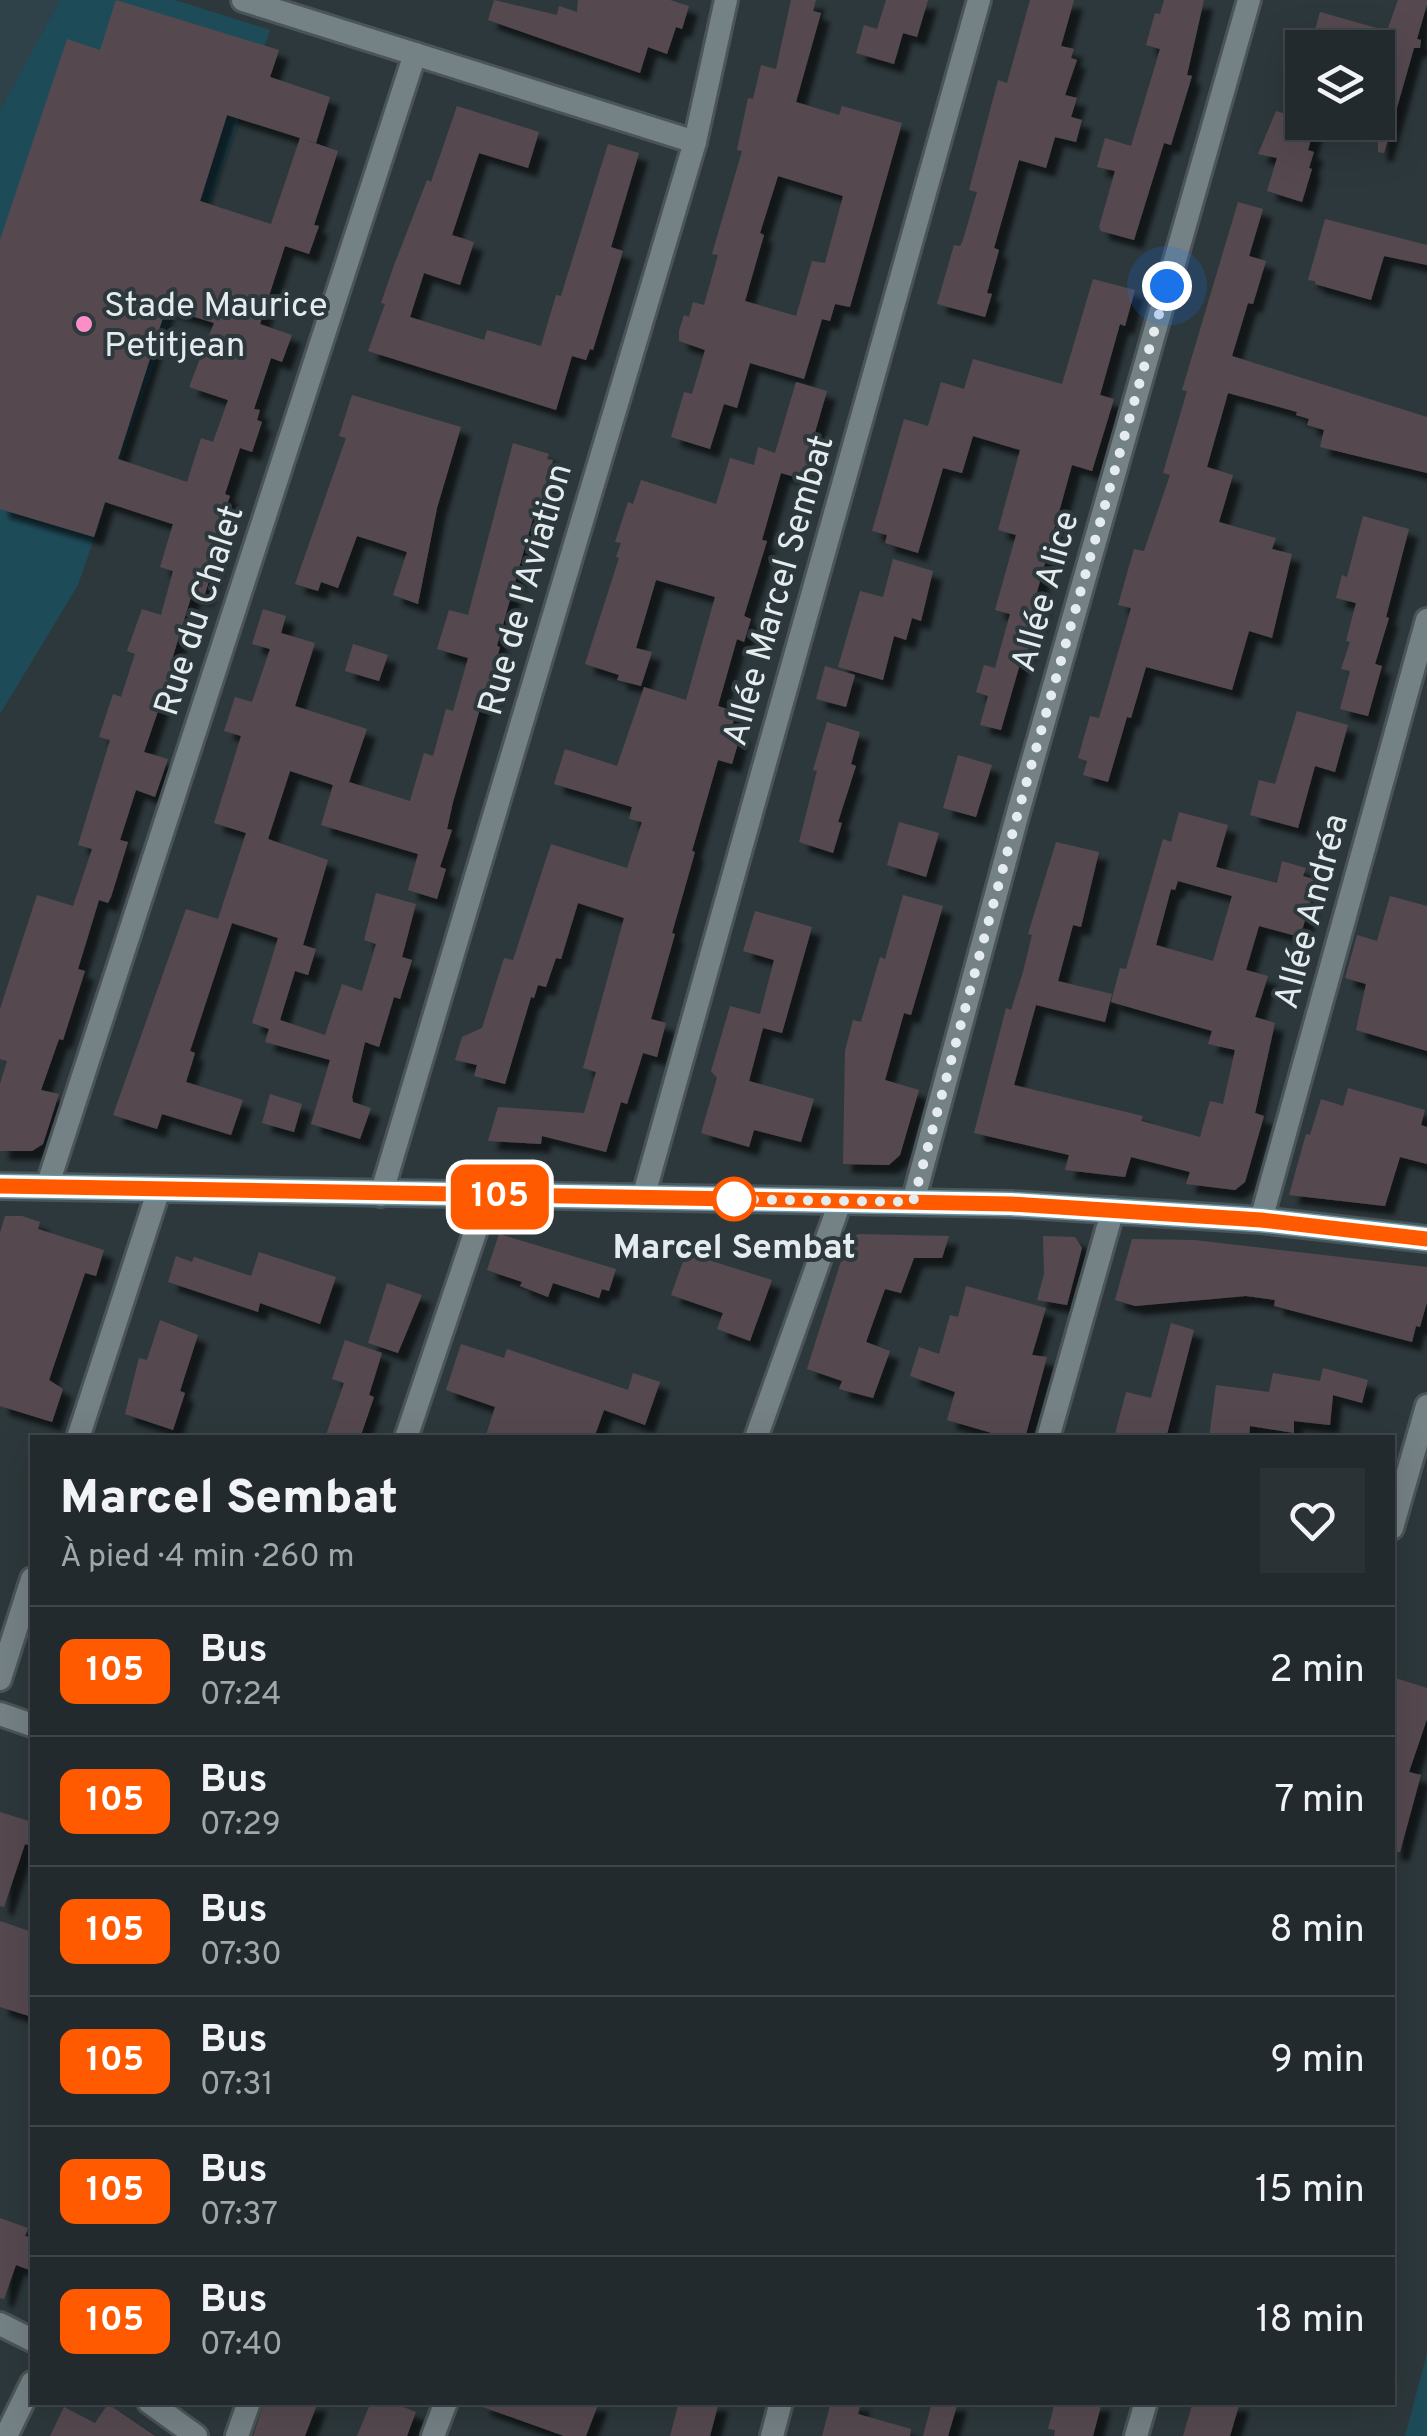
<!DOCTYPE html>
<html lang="fr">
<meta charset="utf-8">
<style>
:root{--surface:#222a2d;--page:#2a3235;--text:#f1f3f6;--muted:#a2a7aa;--line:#3f4649}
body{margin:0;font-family:Overpass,sans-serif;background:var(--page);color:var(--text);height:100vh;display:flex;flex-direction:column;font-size:38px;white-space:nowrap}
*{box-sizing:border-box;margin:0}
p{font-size:32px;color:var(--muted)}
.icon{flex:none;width:55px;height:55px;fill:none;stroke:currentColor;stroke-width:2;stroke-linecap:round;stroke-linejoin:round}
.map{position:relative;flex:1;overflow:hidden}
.side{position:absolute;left:30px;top:1435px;width:1365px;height:970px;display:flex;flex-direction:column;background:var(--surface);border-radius:0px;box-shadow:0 10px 40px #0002,0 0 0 2px var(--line)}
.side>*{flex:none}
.badge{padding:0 20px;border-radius:15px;font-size:35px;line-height:65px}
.buttons{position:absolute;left:1285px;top:30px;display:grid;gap:20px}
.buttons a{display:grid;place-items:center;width:110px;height:110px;border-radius:0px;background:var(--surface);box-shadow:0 10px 40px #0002,0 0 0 2px var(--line);font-size:50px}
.you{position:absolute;width:50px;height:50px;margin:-25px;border:8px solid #fff;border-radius:50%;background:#1a73e8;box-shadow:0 0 0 15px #1a73e833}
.map>.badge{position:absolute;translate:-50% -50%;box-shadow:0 0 0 5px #fff}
.round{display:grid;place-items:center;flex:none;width:105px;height:105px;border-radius:0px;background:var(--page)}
.headline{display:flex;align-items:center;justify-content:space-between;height:170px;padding:0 30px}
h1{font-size:48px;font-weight:800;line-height:75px}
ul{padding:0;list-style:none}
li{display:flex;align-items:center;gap:30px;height:130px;padding:0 30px;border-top:2px solid var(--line)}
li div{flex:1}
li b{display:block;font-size:38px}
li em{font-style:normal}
li .badge{min-width:110px;font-weight:700;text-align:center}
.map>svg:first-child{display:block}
.built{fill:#2f4249}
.green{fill:#1e4b58}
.building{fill:#554a4f;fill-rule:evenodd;filter:url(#shadow)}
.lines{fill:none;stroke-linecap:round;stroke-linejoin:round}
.street-casing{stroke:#4b5458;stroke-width:28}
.secondary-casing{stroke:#4b5458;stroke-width:30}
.street{stroke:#748185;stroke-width:22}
.secondary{stroke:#6796a4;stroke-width:25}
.line-casing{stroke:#fff;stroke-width:22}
.line{stroke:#ff5a00;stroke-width:15}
.walk{stroke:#e5ecef;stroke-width:10;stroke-dasharray:0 18}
.poi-dot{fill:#fb8fc5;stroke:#2d383c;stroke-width:4}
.stop-dot{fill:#fff;stroke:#ff5a00;stroke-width:5}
.labels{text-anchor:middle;stroke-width:8;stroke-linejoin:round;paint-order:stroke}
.poi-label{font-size:35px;fill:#e5ecef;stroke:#2d383c;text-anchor:start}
.street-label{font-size:35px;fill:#e5ecef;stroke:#2d383c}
.stop-label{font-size:35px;font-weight:bold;fill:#e5ecef;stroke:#2d383c}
</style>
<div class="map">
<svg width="1427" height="2436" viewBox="0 0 1427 2436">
<defs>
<filter id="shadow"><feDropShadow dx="9" dy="9" stdDeviation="2.5" flood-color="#0009"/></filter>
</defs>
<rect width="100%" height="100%" fill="#2d383c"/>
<path class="built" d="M 0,0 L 60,0 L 0,112 Z"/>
<g class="green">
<path d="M 60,0 L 175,0 L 270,30 L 78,585 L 0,714 L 0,111 Z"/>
<path d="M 1427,2353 L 1427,2436 L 1405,2436 Z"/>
</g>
<g class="building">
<path d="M 116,0 L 279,50 L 270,77 L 330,97 L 316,143 L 300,138 L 338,151 L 314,225 L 319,226 L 309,254 L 285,246 L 260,324 L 292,335 L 282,362 L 271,358 L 254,409 L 260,410 L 257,420 L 262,422 L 252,452 L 240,448 L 225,494 L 230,496 L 215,538 L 222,540 L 204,597 L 192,594 L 170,666 L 173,667 L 144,752 L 168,759 L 155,797 L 136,790 L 120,840 L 128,842 L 111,897 L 108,903 L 99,900 L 78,969 L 85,971 L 63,1040 L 59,1039 L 41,1090 L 59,1094 L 43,1144 L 32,1151 L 0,1151 L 0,1084 L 7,1061 L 0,1059 L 0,1009 L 37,895 L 73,906 L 92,849 L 78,845 L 110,740 L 99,737 L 113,694 L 121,697 L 135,654 L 127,651 L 142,609 L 161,615 L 173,571 L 160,567 L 173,524 L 169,523 L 105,502 L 94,537 L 0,509 L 0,240 L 67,39 L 100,50 ZM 227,115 L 300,138 L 271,224 L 200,201 ZM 166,308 L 214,323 L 189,387 L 228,400 L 213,442 L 201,438 L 187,482 L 118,459 Z"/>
<path d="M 494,0 L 557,15 L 559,6 L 577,12 L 578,0 L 670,0 L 689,6 L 682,29 L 676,27 L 667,54 L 648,47 L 640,73 L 488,20 Z"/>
<path d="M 791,0 L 816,0 L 813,11 L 821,13 L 796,102 L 839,115 L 842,106 L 902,123 L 850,307 L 835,304 L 830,321 L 822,319 L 804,379 L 750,363 L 737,408 L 724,404 L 710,449 L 671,437 L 684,392 L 692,394 L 705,350 L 679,341 L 679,331 L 684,315 L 689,317 L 693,302 L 704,305 L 718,255 L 712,254 L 742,151 L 737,150 L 748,98 L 753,99 L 761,65 L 776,69 ZM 778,176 L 843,196 L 825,263 L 812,261 L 796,316 L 745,301 L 764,235 L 760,233 Z"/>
<path d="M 886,0 L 928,0 L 917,37 L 903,33 L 894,64 L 856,53 L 864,25 L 877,29 Z"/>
<path d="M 1030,0 L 1074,0 L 1061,46 L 1074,49 L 1071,58 L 1077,60 L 1065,95 L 1077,98 L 1071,117 L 1082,120 L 1076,142 L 1055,137 L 1046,168 L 1019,160 L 994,248 L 999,250 L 987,293 L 992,294 L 985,317 L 937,304 L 954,245 L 960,246 L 963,240 L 977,192 L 969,190 L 998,80 L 1007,83 Z"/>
<path d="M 1164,0 L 1204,0 L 1187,75 L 1192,76 L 1171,145 L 1164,143 L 1134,240 L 1101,231 L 1099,227 L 1115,171 L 1097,167 L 1105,138 L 1131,146 L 1160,49 L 1146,45 L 1155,13 L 1160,14 Z"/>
<path d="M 1398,0 L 1427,0 L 1427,4 L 1417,39 L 1421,40 L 1420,48 L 1414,48 L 1384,153 L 1378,152 L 1378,48 L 1310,48 L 1320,12 L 1387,31 Z"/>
<path d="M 457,106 L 539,132 L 528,168 L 479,153 L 452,235 L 474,242 L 460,285 L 424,273 L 410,317 L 484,340 L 487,330 L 541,346 L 556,295 L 561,296 L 608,144 L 639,153 L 611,247 L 623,251 L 593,350 L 590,349 L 586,360 L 572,356 L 556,410 L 368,351 L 385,304 L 381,303 L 393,268 L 427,180 L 431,182 Z"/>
<path d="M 1276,111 L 1302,119 L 1302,122 L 1316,122 L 1308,150 L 1314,152 L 1309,168 L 1312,169 L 1302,202 L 1267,191 L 1277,158 L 1258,154 Z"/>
<path d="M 1238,202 L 1263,209 L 1249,256 L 1266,261 L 1253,304 L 1248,303 L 1232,356 L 1427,417 L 1427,473 L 1320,447 L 1324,430 L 1307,425 L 1309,419 L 1296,415 L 1297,412 L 1228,393 L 1207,467 L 1233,475 L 1219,522 L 1276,538 L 1272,549 L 1292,554 L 1272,638 L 1249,631 L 1232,690 L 1146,667 L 1131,718 L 1127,717 L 1108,782 L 1083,775 L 1087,761 L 1078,758 L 1090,716 L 1099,718 L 1131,608 L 1118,605 L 1134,549 L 1144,551 L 1170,475 L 1163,473 L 1187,391 L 1182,390 Z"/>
<path d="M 1325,219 L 1427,245 L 1427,265 L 1384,256 L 1371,300 L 1315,284 L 1315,281 L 1308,280 Z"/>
<path d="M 1093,279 L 1135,290 L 1125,326 L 1120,324 L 1100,395 L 1114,399 L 1092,471 L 1072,465 L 1034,603 L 1042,605 L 1028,651 L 1024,650 L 1001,730 L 980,725 L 988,696 L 976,692 L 984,665 L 995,668 L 1010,614 L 995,610 L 1016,535 L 998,530 L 1020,450 L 973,436 L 962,473 L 943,468 L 918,553 L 885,543 L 887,535 L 872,531 L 904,419 L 928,426 L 941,382 L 964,389 L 973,359 L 1062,384 Z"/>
<path d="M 796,382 L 827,391 L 811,446 L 820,448 L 809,481 L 781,473 L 762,540 L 767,541 L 744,616 L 751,619 L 744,642 L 737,639 L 718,706 L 736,712 L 731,730 L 741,733 L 732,764 L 718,760 L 692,851 L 695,852 L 672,933 L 675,934 L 651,1019 L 666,1023 L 657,1057 L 643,1053 L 627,1104 L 621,1102 L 606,1152 L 542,1136 L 541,1144 L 488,1141 L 498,1107 L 584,1113 L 596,1072 L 583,1068 L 624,918 L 578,903 L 561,959 L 556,958 L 546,987 L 538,985 L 534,998 L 531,997 L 505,1084 L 474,1076 L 477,1065 L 455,1060 L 462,1037 L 482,1028 L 504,958 L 513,960 L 551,844 L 627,868 L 642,822 L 629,819 L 632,807 L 554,784 L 565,749 L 617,766 L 644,687 L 686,700 L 715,597 L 656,580 L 636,648 L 652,652 L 641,686 L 617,680 L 619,675 L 585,664 L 619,558 L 616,557 L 621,543 L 615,542 L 628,502 L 633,504 L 641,480 L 716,504 L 730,458 L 754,465 L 758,447 L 775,453 Z"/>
<path d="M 352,395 L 461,427 L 437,508 L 418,604 L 393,595 L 407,552 L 357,536 L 338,588 L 321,582 L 318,591 L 295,584 L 346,438 L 339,436 Z"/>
<path d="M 513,443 L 549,454 L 547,459 L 553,460 L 538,512 L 535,511 L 497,646 L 500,647 L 495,665 L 501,667 L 490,704 L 482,702 L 453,802 L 447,829 L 452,830 L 440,867 L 446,869 L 437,899 L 408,890 L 418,854 L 321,825 L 333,785 L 290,771 L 268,839 L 328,860 L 303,945 L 316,949 L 308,975 L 295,971 L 280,1020 L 325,1035 L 342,984 L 362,991 L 376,944 L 364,940 L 376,893 L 416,904 L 402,957 L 412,960 L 400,999 L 394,997 L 379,1047 L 365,1042 L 352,1097 L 353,1102 L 371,1108 L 360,1139 L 311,1124 L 330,1060 L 265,1042 L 269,1029 L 252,1023 L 278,938 L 232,923 L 190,1051 L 195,1053 L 186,1082 L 243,1100 L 231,1135 L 162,1114 L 157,1129 L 113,1115 L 186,909 L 218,919 L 246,833 L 214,823 L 241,736 L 224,731 L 235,697 L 252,702 L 270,649 L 252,644 L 263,609 L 286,616 L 281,633 L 315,643 L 295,706 L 367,729 L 349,782 L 410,801 L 424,753 L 433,756 L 446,709 L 453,711 L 468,658 L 437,649 L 449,610 L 468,615 Z"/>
<path d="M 1363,516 L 1409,529 L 1386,617 L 1389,618 L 1375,664 L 1382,666 L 1368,716 L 1340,709 L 1350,671 L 1341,669 L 1350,642 L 1346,641 L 1356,603 L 1336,598 L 1342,575 L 1347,577 Z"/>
<path d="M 893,559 L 933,571 L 921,621 L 912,618 L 906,640 L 894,636 L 883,680 L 838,667 L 860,591 L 883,597 Z"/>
<path d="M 353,644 L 388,655 L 379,681 L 345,671 Z"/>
<path d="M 825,666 L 855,675 L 846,707 L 816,699 Z"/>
<path d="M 1297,711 L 1348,725 L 1335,772 L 1315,766 L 1298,828 L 1250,815 L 1259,780 L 1275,784 Z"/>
<path d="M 827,722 L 860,732 L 851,764 L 856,766 L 838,822 L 842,823 L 833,853 L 799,842 L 817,771 L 813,770 Z"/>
<path d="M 958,755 L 992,765 L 976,817 L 943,808 Z"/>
<path d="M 1179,812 L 1228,825 L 1216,867 L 1277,883 L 1282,861 L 1306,868 L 1303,876 L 1317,880 L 1300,937 L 1259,926 L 1246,970 L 1268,976 L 1255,1017 L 1275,1023 L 1255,1113 L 1264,1116 L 1245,1182 L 1235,1190 L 1186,1184 L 1190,1172 L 1131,1157 L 1125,1177 L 1065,1170 L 1069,1155 L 974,1133 L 1006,1008 L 1011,1010 L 1023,972 L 1032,935 L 1028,934 L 1056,842 L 1099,852 L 1081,927 L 1073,925 L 1058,981 L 1112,994 L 1105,1022 L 1036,1005 L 1014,1085 L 1143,1116 L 1141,1121 L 1200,1137 L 1210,1101 L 1223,1104 L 1235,1050 L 1208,1044 L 1212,1031 L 1111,1002 L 1120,968 L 1126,969 L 1163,839 L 1171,842 ZM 1178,881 L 1232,896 L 1213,961 L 1156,945 L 1171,889 L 1175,890 Z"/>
<path d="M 899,822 L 939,833 L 926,877 L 887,865 Z"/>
<path d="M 903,895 L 943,906 L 911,1015 L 904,1013 L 885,1080 L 919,1090 L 900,1155 L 889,1165 L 843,1164 L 845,1051 L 853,1020 L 861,1022 L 880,957 L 885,959 Z"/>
<path d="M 1390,896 L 1427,906 L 1427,1051 L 1356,1030 L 1366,984 L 1345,978 L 1357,935 L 1377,941 Z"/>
<path d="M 755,911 L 812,927 L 782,1033 L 763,1028 L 749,1081 L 814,1099 L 801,1142 L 754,1130 L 749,1147 L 701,1133 L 717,1078 L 711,1071 L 730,1006 L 760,1014 L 774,960 L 743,951 Z"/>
<path d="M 1348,1088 L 1425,1110 L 1421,1125 L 1427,1127 L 1427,1164 L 1400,1157 L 1385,1206 L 1289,1195 L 1306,1134 L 1310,1135 L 1321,1099 L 1343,1106 Z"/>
<path d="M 270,1094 L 302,1104 L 294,1132 L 262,1123 Z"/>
<path d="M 5,1216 L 22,1216 L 40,1222 L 38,1229 L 104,1250 L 96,1276 L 85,1273 L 49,1380 L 63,1389 L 52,1422 L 0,1406 L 0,1233 Z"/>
<path d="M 499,1234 L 616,1269 L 609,1291 L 602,1289 L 599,1298 L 553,1283 L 548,1297 L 520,1286 L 522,1282 L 487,1270 Z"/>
<path d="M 858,1234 L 949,1236 L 942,1258 L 914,1258 L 901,1293 L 885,1289 L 866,1342 L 890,1351 L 873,1398 L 839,1389 L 842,1381 L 807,1369 L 847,1242 Z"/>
<path d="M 1043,1236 L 1075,1237 L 1082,1248 L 1067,1305 L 1037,1300 L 1044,1274 Z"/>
<path d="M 1132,1239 L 1194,1240 L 1427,1267 L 1427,1302 L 1420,1327 L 1416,1326 L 1412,1342 L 1274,1306 L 1275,1300 L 1246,1296 L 1135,1306 L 1115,1300 Z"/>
<path d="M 259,1252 L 336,1277 L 320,1324 L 260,1303 L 258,1312 L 168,1282 L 176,1256 L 192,1262 L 194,1257 L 251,1276 Z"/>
<path d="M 686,1253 L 772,1280 L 750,1341 L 717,1329 L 723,1313 L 671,1295 Z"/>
<path d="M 387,1283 L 422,1295 L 398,1353 L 368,1343 Z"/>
<path d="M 966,1286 L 1046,1308 L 1032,1355 L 1047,1357 L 1025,1438 L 1009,1438 L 947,1420 L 955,1392 L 910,1376 L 919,1347 L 939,1354 L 950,1315 L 958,1317 Z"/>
<path d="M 160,1320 L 198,1335 L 180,1391 L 185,1393 L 173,1430 L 125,1414 L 139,1358 L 147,1360 Z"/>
<path d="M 1171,1323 L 1194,1330 L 1166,1438 L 1114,1438 L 1126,1392 L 1151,1398 Z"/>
<path d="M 345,1340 L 382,1353 L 369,1395 L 374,1397 L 360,1438 L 325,1438 L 344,1383 L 332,1379 Z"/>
<path d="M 461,1344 L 504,1358 L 507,1349 L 628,1390 L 633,1373 L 660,1382 L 645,1425 L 604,1410 L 594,1438 L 485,1438 L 495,1407 L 446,1390 Z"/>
<path d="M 1323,1368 L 1368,1380 L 1362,1403 L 1333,1395 L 1330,1425 L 1294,1421 L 1294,1433 L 1250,1426 L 1249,1438 L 1209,1438 L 1216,1385 L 1269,1392 L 1273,1373 L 1320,1381 Z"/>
<path d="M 1392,1677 L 1427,1688 L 1427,1719 L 1409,1772 L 1421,1775 L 1400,1852 L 1392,1851 Z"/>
<path d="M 0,1812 L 32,1822 L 32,1846 L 25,1844 L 4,1907 L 0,1906 Z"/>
<path d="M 0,1921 L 32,1932 L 32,2017 L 0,2007 Z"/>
<path d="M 0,2218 L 28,2228 L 25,2236 L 32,2238 L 32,2271 L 16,2265 L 4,2299 L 0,2298 Z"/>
<path d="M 264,2402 L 318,2402 L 305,2436 L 253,2436 Z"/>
<path d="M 371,2402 L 391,2402 L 416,2412 L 407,2436 L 357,2436 Z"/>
<path d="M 481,2402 L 599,2402 L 586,2436 L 564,2436 L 480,2406 Z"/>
<path d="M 679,2402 L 719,2402 L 710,2436 L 670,2436 Z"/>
<path d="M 831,2402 L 861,2402 L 858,2414 L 911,2429 L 910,2436 L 822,2436 Z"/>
<path d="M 932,2402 L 958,2402 L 948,2436 L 923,2436 Z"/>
<path d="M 1055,2402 L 1102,2402 L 1093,2436 L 1054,2436 L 1055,2430 L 1048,2429 Z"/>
<path d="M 1193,2402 L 1240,2402 L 1230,2436 L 1183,2436 Z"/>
<path d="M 108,2404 L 155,2436 L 50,2436 L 64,2407 L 95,2423 Z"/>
</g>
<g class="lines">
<defs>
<g id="street">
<path d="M 243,0 L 695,142"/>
<path d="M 47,1187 L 415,54"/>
<path d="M 381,1195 L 695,142 L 726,0"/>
<path d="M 643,1198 L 979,0"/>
<path d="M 913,1202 L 1019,809 L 1249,0"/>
<path d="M 1261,1220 L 1427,620"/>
<path d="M 78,1438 L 159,1189"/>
<path d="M 406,1438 L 487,1197"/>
<path d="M 756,1438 L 840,1202"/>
<path d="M 1048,1438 L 1113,1209"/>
<path d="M 1392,1528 L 1427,1406"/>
<path d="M 0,1679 L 32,1579"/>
<path d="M 0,1714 L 32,1725"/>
<path d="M 0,2324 L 32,2340"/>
<path d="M 149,2402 L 196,2436"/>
<path d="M 6,2436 L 32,2383"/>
<path d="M 237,2436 L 249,2402"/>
<path d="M 433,2436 L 446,2402"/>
<path d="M 772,2436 L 781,2402"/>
<path d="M 1136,2436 L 1146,2402"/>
</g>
<path id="secondary" d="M 0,1186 L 1011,1204 L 1261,1220 L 1427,1239"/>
</defs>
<use href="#street" class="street-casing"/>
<use href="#secondary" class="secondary-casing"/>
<use href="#street" class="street"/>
<use href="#secondary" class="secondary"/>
</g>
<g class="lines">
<defs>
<path id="line" d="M 0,1186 L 1011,1204 L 1261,1220 L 1427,1239"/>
</defs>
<use href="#line" class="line-casing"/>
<use href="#line" class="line"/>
<path class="walk" d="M 734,1199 L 717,1199 L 913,1202 L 1019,809 L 1167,286"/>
</g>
<circle class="poi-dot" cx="84" cy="324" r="10"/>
<circle class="stop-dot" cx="734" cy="1199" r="20"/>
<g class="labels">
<g class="poi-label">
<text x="104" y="316">Stade Maurice<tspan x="104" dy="40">Petitjean</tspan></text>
</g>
<g class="street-label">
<text transform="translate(524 589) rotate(-74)" y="12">Rue de l'Aviation</text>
<text transform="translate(777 590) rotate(-74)" y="12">Allée Marcel Sembat</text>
<text transform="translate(1044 591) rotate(-74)" y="12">Allée Alice</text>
<text transform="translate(198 610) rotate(-72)" y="12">Rue du Chalet</text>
<text transform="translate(1310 911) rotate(-75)" y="12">Allée Andréa</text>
</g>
<g class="stop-label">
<text x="734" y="1258">Marcel Sembat</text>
</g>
</g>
</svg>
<div class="buttons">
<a><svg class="icon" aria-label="layers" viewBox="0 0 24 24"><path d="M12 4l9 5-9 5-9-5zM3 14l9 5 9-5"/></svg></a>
</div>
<div class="you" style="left:1167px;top:286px"></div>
<b class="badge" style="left:500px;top:1197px;background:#ff5a00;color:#fff">105</b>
<section class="side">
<div class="headline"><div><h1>Marcel Sembat</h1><p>À pied · 4 min · 260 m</p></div><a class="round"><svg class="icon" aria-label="heart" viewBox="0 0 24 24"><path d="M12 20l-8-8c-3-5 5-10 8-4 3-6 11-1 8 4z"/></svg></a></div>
<ul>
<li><span class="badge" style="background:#ff5a00;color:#fff">105</span><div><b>Bus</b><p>07:24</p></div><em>2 min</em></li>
<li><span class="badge" style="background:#ff5a00;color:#fff">105</span><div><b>Bus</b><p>07:29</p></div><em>7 min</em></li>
<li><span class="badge" style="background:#ff5a00;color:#fff">105</span><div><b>Bus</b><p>07:30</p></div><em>8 min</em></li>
<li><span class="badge" style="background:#ff5a00;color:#fff">105</span><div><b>Bus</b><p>07:31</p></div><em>9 min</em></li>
<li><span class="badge" style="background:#ff5a00;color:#fff">105</span><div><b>Bus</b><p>07:37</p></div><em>15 min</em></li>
<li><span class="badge" style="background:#ff5a00;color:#fff">105</span><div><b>Bus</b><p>07:40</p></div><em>18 min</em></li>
</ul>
</section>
</div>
